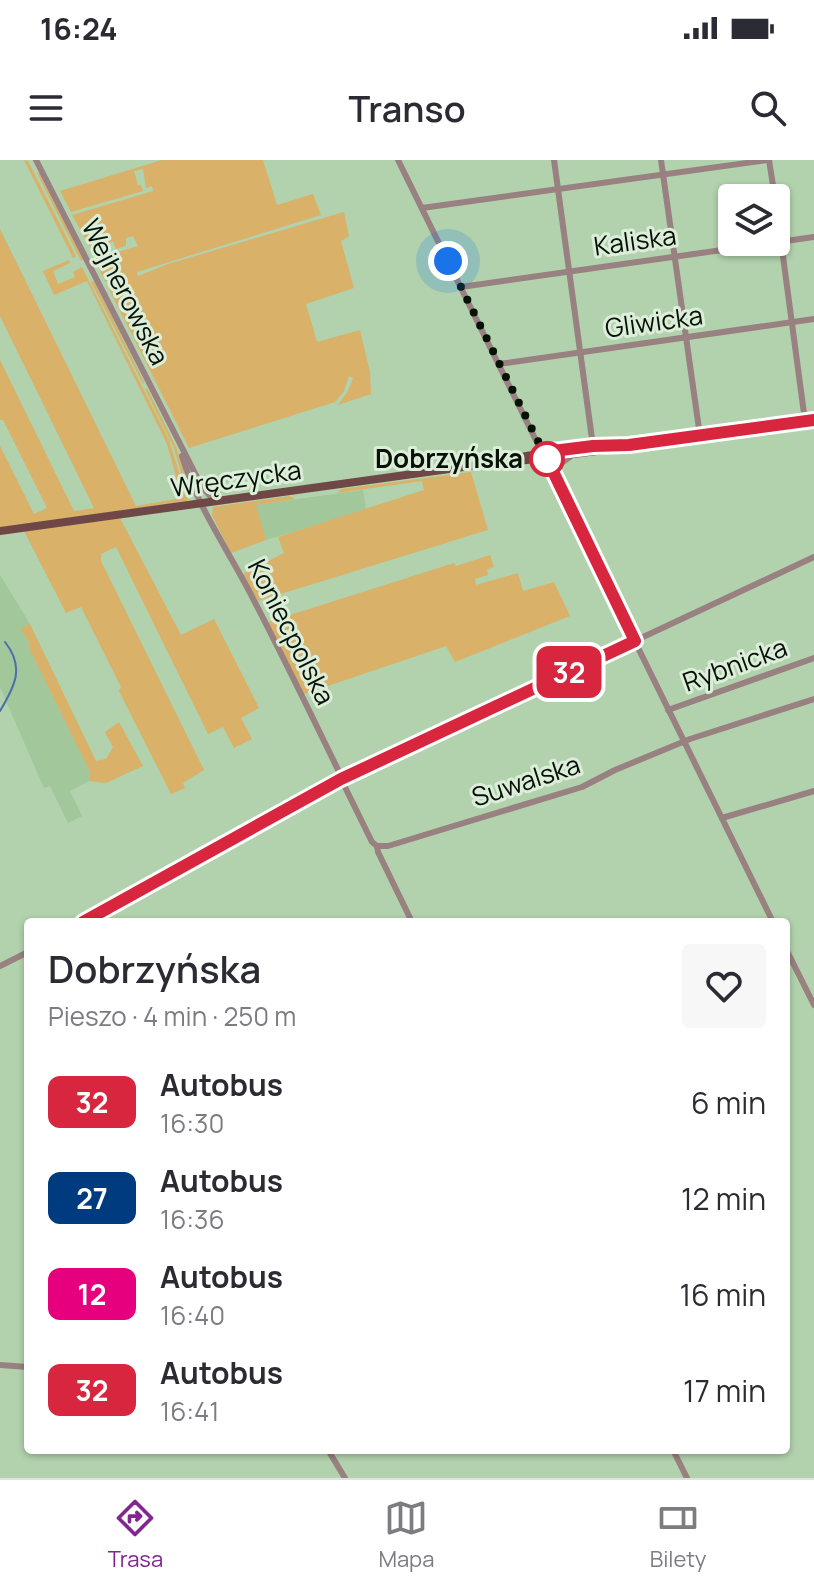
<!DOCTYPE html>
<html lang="pl">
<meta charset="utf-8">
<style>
:root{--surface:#fff;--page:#f7f7f7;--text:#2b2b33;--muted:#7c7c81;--line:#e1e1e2;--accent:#822591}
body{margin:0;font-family:Manrope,sans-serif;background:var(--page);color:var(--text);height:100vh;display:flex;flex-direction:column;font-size:30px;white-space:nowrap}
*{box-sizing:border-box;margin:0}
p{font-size:26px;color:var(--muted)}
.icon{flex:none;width:44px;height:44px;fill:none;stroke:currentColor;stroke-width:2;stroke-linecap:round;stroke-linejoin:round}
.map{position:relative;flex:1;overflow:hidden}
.panel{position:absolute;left:24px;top:758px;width:766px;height:536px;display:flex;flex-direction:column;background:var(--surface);border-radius:8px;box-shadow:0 2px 6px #0004}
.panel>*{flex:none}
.badge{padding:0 16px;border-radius:12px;font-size:28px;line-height:52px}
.controls{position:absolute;left:718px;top:24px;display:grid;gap:16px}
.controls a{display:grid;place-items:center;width:72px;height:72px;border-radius:8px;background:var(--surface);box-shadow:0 2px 6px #0004;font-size:40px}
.you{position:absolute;width:40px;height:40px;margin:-20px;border:6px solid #fff;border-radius:50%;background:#1a73e8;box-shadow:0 0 0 12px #1a73e833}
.map>.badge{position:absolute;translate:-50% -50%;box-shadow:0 0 0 4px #fff}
.round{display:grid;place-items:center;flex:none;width:84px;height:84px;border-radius:8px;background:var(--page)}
.overview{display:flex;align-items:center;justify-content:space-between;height:136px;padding:0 24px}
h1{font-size:38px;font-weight:600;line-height:60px}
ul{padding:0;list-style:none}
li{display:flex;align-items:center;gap:24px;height:96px;padding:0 24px}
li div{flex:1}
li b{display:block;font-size:30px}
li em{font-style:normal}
li .badge{min-width:88px;font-weight:700;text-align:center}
.status{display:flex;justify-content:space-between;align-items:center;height:56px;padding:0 40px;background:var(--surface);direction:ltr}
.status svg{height:22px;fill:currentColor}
header{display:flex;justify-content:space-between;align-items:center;height:104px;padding:0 24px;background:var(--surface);font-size:36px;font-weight:600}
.dock{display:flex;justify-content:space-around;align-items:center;height:112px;border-top:2px solid var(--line);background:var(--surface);font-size:22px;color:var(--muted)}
.dock a{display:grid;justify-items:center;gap:4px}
.dock .on{color:var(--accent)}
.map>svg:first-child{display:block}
.built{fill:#a1c79b}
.green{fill:#d9b168}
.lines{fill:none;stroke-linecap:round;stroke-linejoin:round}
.stream{stroke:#4c6ead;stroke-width:2}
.minor{stroke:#988180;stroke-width:6}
.major{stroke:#6e4746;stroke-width:8}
.line-casing{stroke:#fff;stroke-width:18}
.line{stroke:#d7263d;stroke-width:12}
.walk{stroke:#071206;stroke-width:8;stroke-dasharray:0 14.4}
.stop-dot{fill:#fff;stroke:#d7263d;stroke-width:4}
.labels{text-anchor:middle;stroke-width:6;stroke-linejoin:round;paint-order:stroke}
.street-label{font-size:26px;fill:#071206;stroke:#dceeda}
.stop-label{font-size:26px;font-weight:bold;fill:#071206;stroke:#dceeda;text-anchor:end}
</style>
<div class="status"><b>16:24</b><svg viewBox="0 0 49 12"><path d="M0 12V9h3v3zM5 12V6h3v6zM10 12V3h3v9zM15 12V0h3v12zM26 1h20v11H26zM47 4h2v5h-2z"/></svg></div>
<header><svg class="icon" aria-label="menu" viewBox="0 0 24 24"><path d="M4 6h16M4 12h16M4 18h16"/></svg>Transo<svg class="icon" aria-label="search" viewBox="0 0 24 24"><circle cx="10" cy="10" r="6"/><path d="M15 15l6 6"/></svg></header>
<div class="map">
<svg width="814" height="1318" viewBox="0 0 814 1318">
<rect width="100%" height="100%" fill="#b1d2ac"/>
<g class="built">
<path d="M 363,330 L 366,350 L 266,380 L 255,345 Z"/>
<path d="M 0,415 L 30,464 L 22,468 L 30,485 L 28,486 L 90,612 L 89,621 L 70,631 L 82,656 L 68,663 L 50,626 L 44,628 L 0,527 Z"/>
</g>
<g class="green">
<path d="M 24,0 L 28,1 L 76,96 L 73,98 Z"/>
<path d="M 162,0 L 263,0 L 277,45 L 313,34 L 321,55 L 137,112 L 138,116 L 168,104 L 344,52 L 349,76 L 341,81 L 354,128 L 306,144 L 317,182 L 360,170 L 370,212 L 371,234 L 338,245 L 348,231 L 353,218 L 349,216 L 344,231 L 335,242 L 189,288 L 107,125 L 109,122 L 105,121 L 94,99 L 138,86 L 133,76 L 126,78 L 126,86 L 116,89 L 113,81 L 97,88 L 94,94 L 72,55 L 153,31 L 152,26 L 146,28 L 143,9 L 134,11 L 138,25 L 141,25 L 143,31 L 71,52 L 60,31 Z"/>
<path d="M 37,13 L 39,13 L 83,99 L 81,101 Z"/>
<path d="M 0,69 L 136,346 L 182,338 L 167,284 L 87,121 L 54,135 L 43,111 L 69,100 L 70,103 L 53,111 L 58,124 L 75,117 L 73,112 L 82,107 L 169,280 L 185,332 L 190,333 L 187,341 L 0,368 L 0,286 L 34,354 L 47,348 L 3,260 L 0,260 L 0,200 L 74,351 L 94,348 L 0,156 Z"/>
<path d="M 94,121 L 144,222 L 143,224 L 91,122 Z"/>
<path d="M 147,228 L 176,287 L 189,327 L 185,326 L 174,288 L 145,229 Z"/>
<path d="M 471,312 L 488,370 L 258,441 L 243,414 L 284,393 L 278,377 L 424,330 L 422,321 L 337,333 L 341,329 Z"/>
<path d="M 290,336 L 295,339 L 256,345 L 266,380 L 231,393 L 212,355 L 213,347 Z"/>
<path d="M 120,358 L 181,475 L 214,459 L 259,548 L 241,558 L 252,579 L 234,588 L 223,567 L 208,574 L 116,387 L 101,394 L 101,401 L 204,610 L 183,623 L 185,628 L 171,634 L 119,531 L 121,527 L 81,447 L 66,453 L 24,371 Z"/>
<path d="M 490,395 L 494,407 L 487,409 L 488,415 L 475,419 L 476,425 L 518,413 L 523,431 L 554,422 L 570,456 L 455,502 L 446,486 L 304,534 L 268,462 L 454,403 L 456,406 Z"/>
<path d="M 30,464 L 96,601 L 106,599 L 113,587 L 105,572 L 119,562 L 143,606 L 106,623 L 89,621 L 90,612 L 28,486 L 30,484 L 21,468 Z"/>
</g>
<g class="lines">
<path class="stream" d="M 0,551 C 15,526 25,507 5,482"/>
<g class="minor">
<path d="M 36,0 L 202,327 L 211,337 L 219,339"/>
<path d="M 398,0 L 773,762"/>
<path d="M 554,0 L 593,286"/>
<path d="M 661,0 L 700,276"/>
<path d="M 769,0 L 775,38"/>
<path d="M 776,44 L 805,261"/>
<path d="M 422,48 L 768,0"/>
<path d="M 461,127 L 814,77"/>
<path d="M 499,204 L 814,159"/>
<path d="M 182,296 C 196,343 224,384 247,427 C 280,490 311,554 342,618"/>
<path d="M 557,319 L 560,304 L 571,296"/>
<path d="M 668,550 L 814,498"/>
<path d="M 341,619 L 372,682 L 377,686 L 378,692 L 412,762"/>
<path d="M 722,658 L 814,631"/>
<path d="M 377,686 L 388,686 L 582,627 L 615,610 L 690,579 L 814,539"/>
<path d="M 83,762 L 342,618 L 814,397"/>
<path d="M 786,789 L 814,845"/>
<path d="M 0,806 L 28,792"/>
<path d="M 0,1205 L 28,1207"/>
<path d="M 328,1290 L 345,1318"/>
<path d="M 673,1290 L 687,1318"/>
</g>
<g class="major">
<path d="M 626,286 L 814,260"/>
<path d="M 511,302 L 612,289"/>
<path d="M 0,371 L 478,305 C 528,295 578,286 629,285"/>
</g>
</g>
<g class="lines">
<defs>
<path id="line" d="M 83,762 L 341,619 L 635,481 L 547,299 L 553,291 L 593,286 L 629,285 L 814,260"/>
</defs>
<use href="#line" class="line-casing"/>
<use href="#line" class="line"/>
<path class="walk" d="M 448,101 L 547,299"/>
</g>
<circle class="stop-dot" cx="547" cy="299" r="16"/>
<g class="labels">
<g class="street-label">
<text transform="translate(635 81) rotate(-8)" y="9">Kaliska</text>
<text transform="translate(125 132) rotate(63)" y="9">Wejherowska</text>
<text transform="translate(654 162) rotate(-8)" y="9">Gliwicka</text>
<text transform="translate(236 319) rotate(-8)" y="9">Wręczycka</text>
<text transform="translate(291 472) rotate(63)" y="9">Koniecpolska</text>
<text transform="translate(735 505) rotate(-20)" y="9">Rybnicka</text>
<text transform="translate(526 621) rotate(-18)" y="9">Suwalska</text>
</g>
<g class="stop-label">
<text x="523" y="308">Dobrzyńska</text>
</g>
</g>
</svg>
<div class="controls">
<a><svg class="icon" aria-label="layers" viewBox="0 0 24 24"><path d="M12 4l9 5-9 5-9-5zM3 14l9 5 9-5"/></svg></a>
</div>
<div class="you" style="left:448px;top:101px"></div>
<b class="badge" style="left:569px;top:512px;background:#d7263d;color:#fff">32</b>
<section class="panel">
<div class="overview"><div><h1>Dobrzyńska</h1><p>Pieszo · 4 min · 250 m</p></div><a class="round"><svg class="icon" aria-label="heart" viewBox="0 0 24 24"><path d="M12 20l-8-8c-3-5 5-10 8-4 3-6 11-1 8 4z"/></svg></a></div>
<ul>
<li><span class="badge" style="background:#d7263d;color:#fff">32</span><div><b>Autobus</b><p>16:30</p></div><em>6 min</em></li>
<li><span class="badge" style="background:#003b80;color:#fff">27</span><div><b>Autobus</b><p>16:36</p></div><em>12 min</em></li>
<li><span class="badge" style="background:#e6007e;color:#fff">12</span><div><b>Autobus</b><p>16:40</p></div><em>16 min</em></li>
<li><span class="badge" style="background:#d7263d;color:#fff">32</span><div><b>Autobus</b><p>16:41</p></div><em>17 min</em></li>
</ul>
</section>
</div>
<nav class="dock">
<a class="on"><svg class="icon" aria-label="directions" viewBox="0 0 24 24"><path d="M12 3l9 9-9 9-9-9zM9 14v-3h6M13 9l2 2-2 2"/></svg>Trasa</a>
<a><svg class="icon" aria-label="map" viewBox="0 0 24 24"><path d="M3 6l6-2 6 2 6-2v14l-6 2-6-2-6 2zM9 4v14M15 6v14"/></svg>Mapa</a>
<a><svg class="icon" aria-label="tickets" viewBox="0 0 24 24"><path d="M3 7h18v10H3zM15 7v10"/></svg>Bilety</a>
</nav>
